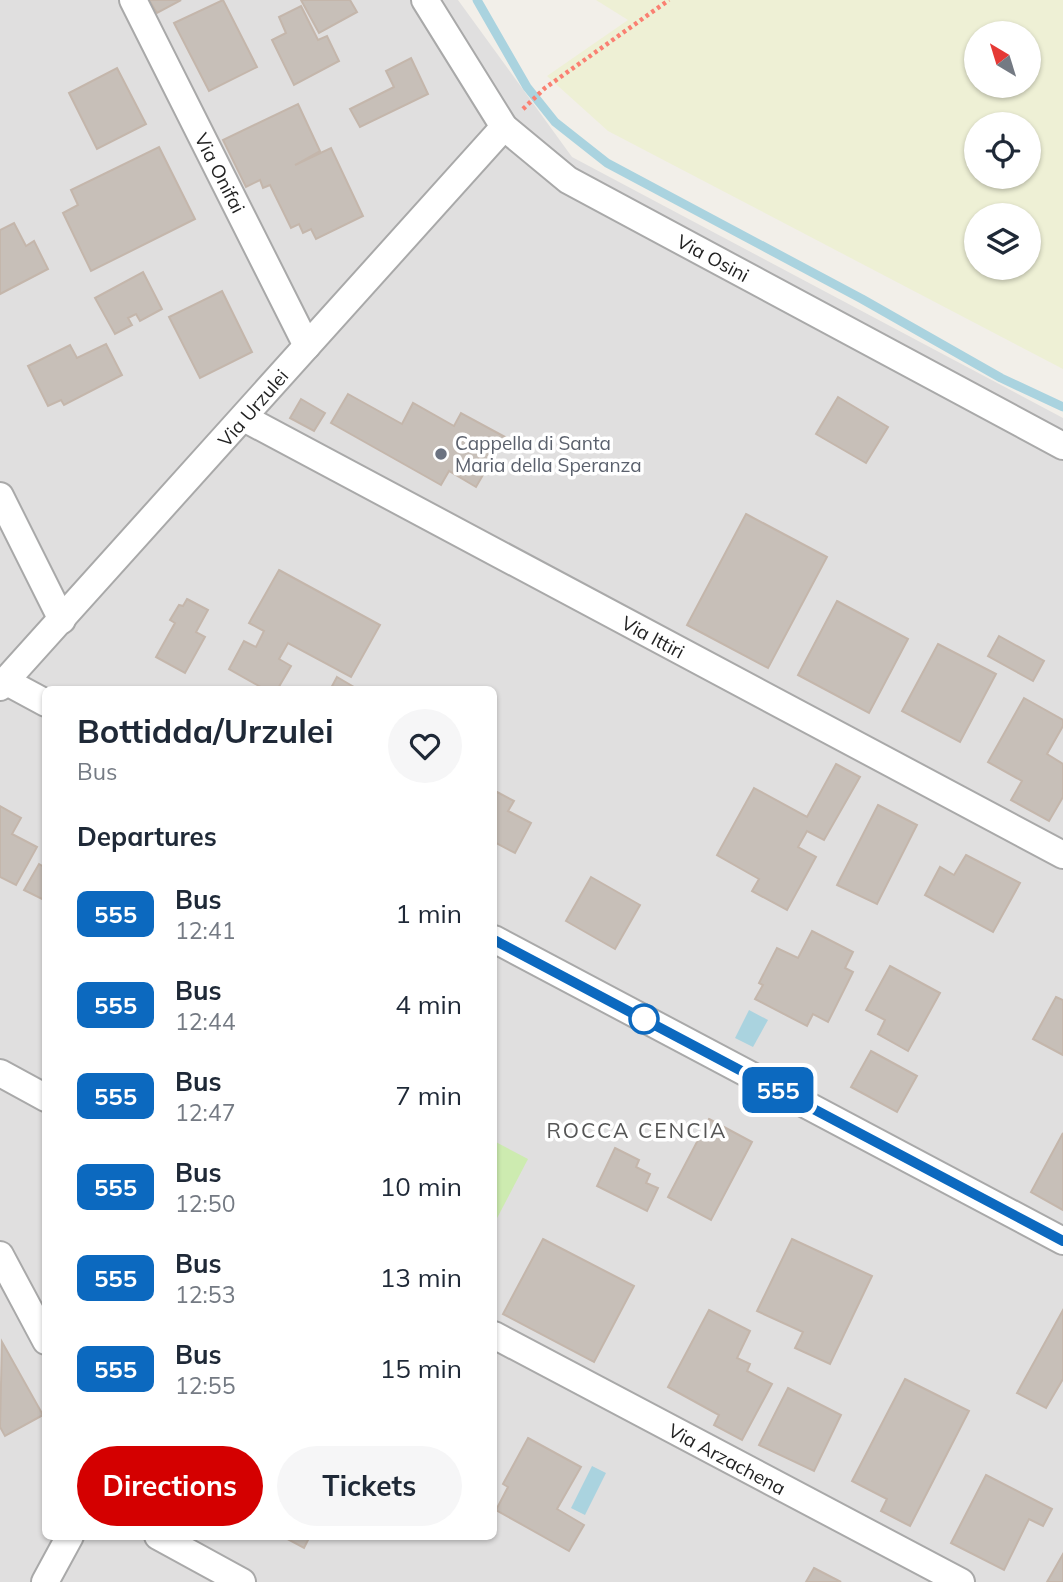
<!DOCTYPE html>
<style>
:root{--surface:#fff;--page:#f6f6f7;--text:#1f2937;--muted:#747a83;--accent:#d40000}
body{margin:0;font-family:Mulish,sans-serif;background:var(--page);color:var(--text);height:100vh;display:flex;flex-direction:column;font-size:26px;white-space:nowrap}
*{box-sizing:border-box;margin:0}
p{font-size:23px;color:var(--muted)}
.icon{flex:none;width:38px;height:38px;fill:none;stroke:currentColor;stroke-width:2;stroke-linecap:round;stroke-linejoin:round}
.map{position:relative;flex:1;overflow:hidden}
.sheet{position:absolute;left:42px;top:686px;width:455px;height:854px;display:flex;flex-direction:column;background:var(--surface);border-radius:10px;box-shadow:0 2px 5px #0004}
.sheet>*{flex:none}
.badge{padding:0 14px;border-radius:10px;font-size:24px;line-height:46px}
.needle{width:46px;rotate:322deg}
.buttons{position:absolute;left:964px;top:21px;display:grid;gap:14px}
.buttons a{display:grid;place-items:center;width:77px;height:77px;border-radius:50%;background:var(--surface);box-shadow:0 2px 5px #0004;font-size:35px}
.map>.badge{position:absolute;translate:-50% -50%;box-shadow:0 0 0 4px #fff}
h2{padding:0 35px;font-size:26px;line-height:63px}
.round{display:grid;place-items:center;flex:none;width:74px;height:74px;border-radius:37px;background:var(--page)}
.headline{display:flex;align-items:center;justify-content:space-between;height:119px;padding:0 35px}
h1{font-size:33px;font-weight:700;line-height:52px}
.button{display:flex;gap:14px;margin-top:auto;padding:14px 35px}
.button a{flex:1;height:80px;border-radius:42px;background:var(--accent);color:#fff;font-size:28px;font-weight:700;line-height:80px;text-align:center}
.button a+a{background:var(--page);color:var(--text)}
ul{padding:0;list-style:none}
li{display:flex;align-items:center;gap:21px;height:91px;padding:0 35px}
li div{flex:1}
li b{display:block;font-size:26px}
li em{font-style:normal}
li .badge{min-width:77px;font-weight:700;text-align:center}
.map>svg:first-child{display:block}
.residential{fill:#e0dfdf;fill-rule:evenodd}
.farmland{fill:#eef0d5;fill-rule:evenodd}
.grass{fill:#cdebb0}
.water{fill:#aad3df}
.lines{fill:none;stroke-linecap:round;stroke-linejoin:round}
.stream{stroke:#aad3df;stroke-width:9}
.building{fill:#c7bfb8;stroke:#c4b6ab;stroke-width:2}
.street-casing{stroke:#a9a9a9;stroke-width:30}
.path{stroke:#fa8072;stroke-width:4.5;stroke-dasharray:3.5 3.5;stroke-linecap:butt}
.street{stroke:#fff;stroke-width:26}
.line-casing{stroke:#fff;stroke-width:16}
.line{stroke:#0c69bf;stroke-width:10}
.worship-dot{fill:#6b7280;stroke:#fff;stroke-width:2.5}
.stop-dot{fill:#fff;stroke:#0c69bf;stroke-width:3.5}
.labels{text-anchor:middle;stroke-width:7;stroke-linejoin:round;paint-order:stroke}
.street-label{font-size:19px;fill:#222;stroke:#fff}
.worship-label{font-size:19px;fill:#5b616d;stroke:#fff;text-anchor:start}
.neighbourhood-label{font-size:21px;letter-spacing:2px;fill:#555;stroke:#fff}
</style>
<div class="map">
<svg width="1063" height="1582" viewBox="0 0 1063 1582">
<rect width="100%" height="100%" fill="#f2efe9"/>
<path class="residential" d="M 0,0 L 458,0 L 572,157 L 1063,418 L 1063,1582 L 0,1582 ZM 46,690 L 494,690 L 494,1536 L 46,1536 Z"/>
<path class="farmland" d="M 596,0 L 1063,0 L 1063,369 L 608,131 L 547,76 L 628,20 ZM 976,33 L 1029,33 L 1029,86 L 976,86 ZM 976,124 L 1029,124 L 1029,177 L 976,177 ZM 976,215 L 1029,215 L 1029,268 L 976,268 Z"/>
<path class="grass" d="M 494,1141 L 528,1159 L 494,1224 Z"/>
<g class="water">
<path d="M 749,1010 L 768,1020 L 753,1047 L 735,1038 Z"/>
<path d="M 592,1466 L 606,1473 L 585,1515 L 571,1508 Z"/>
</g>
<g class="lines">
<path class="stream" d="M 477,0 L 527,87 L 555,122 L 607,163 L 862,299 L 1001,378 L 1063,407"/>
</g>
<g class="building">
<path d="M 149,0 L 181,0 L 157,13 Z"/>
<path d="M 223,0 L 257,67 L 209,91 L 174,23 Z"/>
<path d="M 301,0 L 350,0 L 357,12 L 319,33 Z"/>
<path d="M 301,6 L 318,40 L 327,36 L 339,61 L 294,85 L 272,40 L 286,33 L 279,17 Z"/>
<path d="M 411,58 L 428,94 L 360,127 L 350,109 L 394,87 L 386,71 Z"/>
<path d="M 117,68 L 146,124 L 97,149 L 69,93 Z"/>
<path d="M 298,104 L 320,151 L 295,165 L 331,148 L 363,216 L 316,239 L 311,229 L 303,233 L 299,224 L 291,228 L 270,185 L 263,188 L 260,180 L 246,187 L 223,140 Z"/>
<path d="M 159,147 L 195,219 L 91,271 L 63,213 L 78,205 L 71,190 Z"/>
<path d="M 14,223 L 26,246 L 34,241 L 48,269 L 0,294 L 0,230 Z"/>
<path d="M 143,272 L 162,309 L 140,321 L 136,314 L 128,318 L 132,325 L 115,334 L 95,298 Z"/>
<path d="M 222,291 L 252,352 L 200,378 L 169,317 Z"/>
<path d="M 106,344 L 122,375 L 64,405 L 61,400 L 48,406 L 28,366 L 70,345 L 77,358 Z"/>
<path d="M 348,394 L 402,424 L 413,403 L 454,426 L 461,413 L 505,437 L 476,487 L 449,471 L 441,485 L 331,423 Z"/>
<path d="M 838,397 L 888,427 L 866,463 L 816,434 Z"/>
<path d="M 301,399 L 325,413 L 314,431 L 290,418 Z"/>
<path d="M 746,514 L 827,557 L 768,668 L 687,625 Z"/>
<path d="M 279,570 L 380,625 L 351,677 L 288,643 L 279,659 L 291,666 L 277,690 L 266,690 L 229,669 L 244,641 L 256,647 L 264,631 L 249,623 Z"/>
<path d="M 187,599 L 208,610 L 196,632 L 205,637 L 185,673 L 156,657 L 175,623 L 170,620 L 179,605 L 183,606 Z"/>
<path d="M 837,601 L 908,639 L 869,713 L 798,675 Z"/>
<path d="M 999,636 L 1044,661 L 1033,681 L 988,656 Z"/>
<path d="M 938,644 L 996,674 L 960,742 L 902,711 Z"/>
<path d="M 337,677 L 359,690 L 330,690 Z"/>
<path d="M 1024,698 L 1063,720 L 1063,726 L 1047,754 L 1063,764 L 1063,797 L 1049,821 L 1011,800 L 1022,781 L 988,762 Z"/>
<path d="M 836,764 L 860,777 L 824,840 L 807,831 L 798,847 L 816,857 L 787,910 L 752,891 L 759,879 L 717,855 L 754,788 L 807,817 Z"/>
<path d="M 497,792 L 514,801 L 508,811 L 531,823 L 515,853 L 494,842 L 494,798 Z"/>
<path d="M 878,805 L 917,825 L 877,904 L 837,885 Z"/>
<path d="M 0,806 L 21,818 L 12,834 L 37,847 L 16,885 L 0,877 Z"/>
<path d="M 966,855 L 1020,883 L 993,932 L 925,895 L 940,867 L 954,875 Z"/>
<path d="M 39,864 L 46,868 L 46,901 L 24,890 Z"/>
<path d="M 591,877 L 640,905 L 615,949 L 566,921 Z"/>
<path d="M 812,931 L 853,952 L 845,968 L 853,972 L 828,1022 L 813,1014 L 807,1026 L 755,999 L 763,985 L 759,983 L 777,948 L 798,958 Z"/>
<path d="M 890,966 L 940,993 L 908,1051 L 878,1034 L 885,1020 L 866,1010 Z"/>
<path d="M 1056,997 L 1063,1000 L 1063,1055 L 1033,1039 Z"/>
<path d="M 871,1051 L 917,1076 L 897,1112 L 851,1087 Z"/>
<path d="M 709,1119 L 752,1142 L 711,1220 L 668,1197 Z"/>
<path d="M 1063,1133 L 1063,1210 L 1031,1192 Z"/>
<path d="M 615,1148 L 639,1160 L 636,1167 L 650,1174 L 646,1183 L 658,1188 L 647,1211 L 597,1186 Z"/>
<path d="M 543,1239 L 634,1286 L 594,1362 L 503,1314 Z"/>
<path d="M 792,1239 L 872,1276 L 830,1364 L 795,1348 L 803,1332 L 757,1311 Z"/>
<path d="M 709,1310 L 750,1331 L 737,1358 L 750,1364 L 747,1371 L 772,1384 L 742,1440 L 714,1425 L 719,1415 L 668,1387 Z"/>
<path d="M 1063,1310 L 1063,1379 L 1046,1408 L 1017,1393 Z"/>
<path d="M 2,1342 L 43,1415 L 5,1436 L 0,1427 Z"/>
<path d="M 905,1379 L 969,1411 L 910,1526 L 881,1511 L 887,1499 L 852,1481 Z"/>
<path d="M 788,1388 L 841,1415 L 814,1471 L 759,1445 Z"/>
<path d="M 528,1438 L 581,1467 L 557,1509 L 584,1525 L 569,1551 L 496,1510 L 508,1487 L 503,1484 Z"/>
<path d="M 986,1475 L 1052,1509 L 1043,1526 L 1029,1519 L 1004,1570 L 951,1543 Z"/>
<path d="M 282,1536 L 310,1536 L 304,1548 Z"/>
<path d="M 1063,1554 L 1063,1582 L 1047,1582 Z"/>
<path d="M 814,1568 L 841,1582 L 806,1582 Z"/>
</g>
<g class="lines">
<defs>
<g id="street">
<path d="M 133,0 L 307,346"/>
<path d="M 425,0 L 504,127 L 568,180 L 1063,446"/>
<path d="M 244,418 L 1063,855"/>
<path d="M 0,496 L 62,620"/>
<path d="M 5,681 L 46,703"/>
<path d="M 0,687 L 504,127"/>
<path d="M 494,939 L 1063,1241"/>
<path d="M 0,1073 L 46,1098"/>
<path d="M 0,1255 L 46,1341"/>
<path d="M 494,1335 L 961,1582"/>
<path d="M 158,1536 L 242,1582"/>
<path d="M 45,1582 L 70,1536"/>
</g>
</defs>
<use href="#street" class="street-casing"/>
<path class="path" d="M 523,109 L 545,88 L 669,0"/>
<use href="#street" class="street"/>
</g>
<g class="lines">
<defs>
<path id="line" d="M 494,940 L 1063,1241"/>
</defs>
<use href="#line" class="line-casing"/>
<use href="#line" class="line"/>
</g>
<circle class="worship-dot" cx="441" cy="454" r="7"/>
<circle class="stop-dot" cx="644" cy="1019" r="14"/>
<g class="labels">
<g class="street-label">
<text transform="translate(220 173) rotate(63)" y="7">Via Onifai</text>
<text transform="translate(713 258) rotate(28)" y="7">Via Osini</text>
<text transform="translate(253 408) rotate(-49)" y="7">Via Urzulei</text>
<text transform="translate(653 637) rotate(28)" y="7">Via Ittiri</text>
<text transform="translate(727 1459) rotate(28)" y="7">Via Arzachena</text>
</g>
<g class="worship-label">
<text x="455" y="450">Cappella di Santa<tspan x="455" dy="22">Maria della Speranza</tspan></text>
</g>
<g class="neighbourhood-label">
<text x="637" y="1138">ROCCA CENCIA</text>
</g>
</g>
</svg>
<div class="buttons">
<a><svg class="needle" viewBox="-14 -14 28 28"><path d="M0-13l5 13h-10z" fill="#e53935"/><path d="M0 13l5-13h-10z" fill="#747a83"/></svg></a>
<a><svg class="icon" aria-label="locate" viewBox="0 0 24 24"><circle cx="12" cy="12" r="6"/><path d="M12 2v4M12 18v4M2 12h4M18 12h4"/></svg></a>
<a><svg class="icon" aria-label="layers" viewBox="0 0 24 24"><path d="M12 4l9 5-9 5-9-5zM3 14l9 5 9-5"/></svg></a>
</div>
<b class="badge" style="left:778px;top:1090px;background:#0c69bf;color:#fff">555</b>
<section class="sheet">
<div class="headline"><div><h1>Bottidda/Urzulei</h1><p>Bus</p></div><a class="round"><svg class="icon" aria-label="heart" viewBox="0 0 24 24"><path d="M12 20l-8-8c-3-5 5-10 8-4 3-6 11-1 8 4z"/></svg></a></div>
<h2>Departures</h2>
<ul>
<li><span class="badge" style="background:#0c69bf;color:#fff">555</span><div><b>Bus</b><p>12:41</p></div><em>1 min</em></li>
<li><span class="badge" style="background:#0c69bf;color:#fff">555</span><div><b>Bus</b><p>12:44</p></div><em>4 min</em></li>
<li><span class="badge" style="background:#0c69bf;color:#fff">555</span><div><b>Bus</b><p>12:47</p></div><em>7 min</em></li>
<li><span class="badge" style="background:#0c69bf;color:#fff">555</span><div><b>Bus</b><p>12:50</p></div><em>10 min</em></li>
<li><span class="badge" style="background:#0c69bf;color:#fff">555</span><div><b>Bus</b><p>12:53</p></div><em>13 min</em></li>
<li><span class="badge" style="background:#0c69bf;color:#fff">555</span><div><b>Bus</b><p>12:55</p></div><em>15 min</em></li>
</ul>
<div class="button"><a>Directions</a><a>Tickets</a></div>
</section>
</div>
